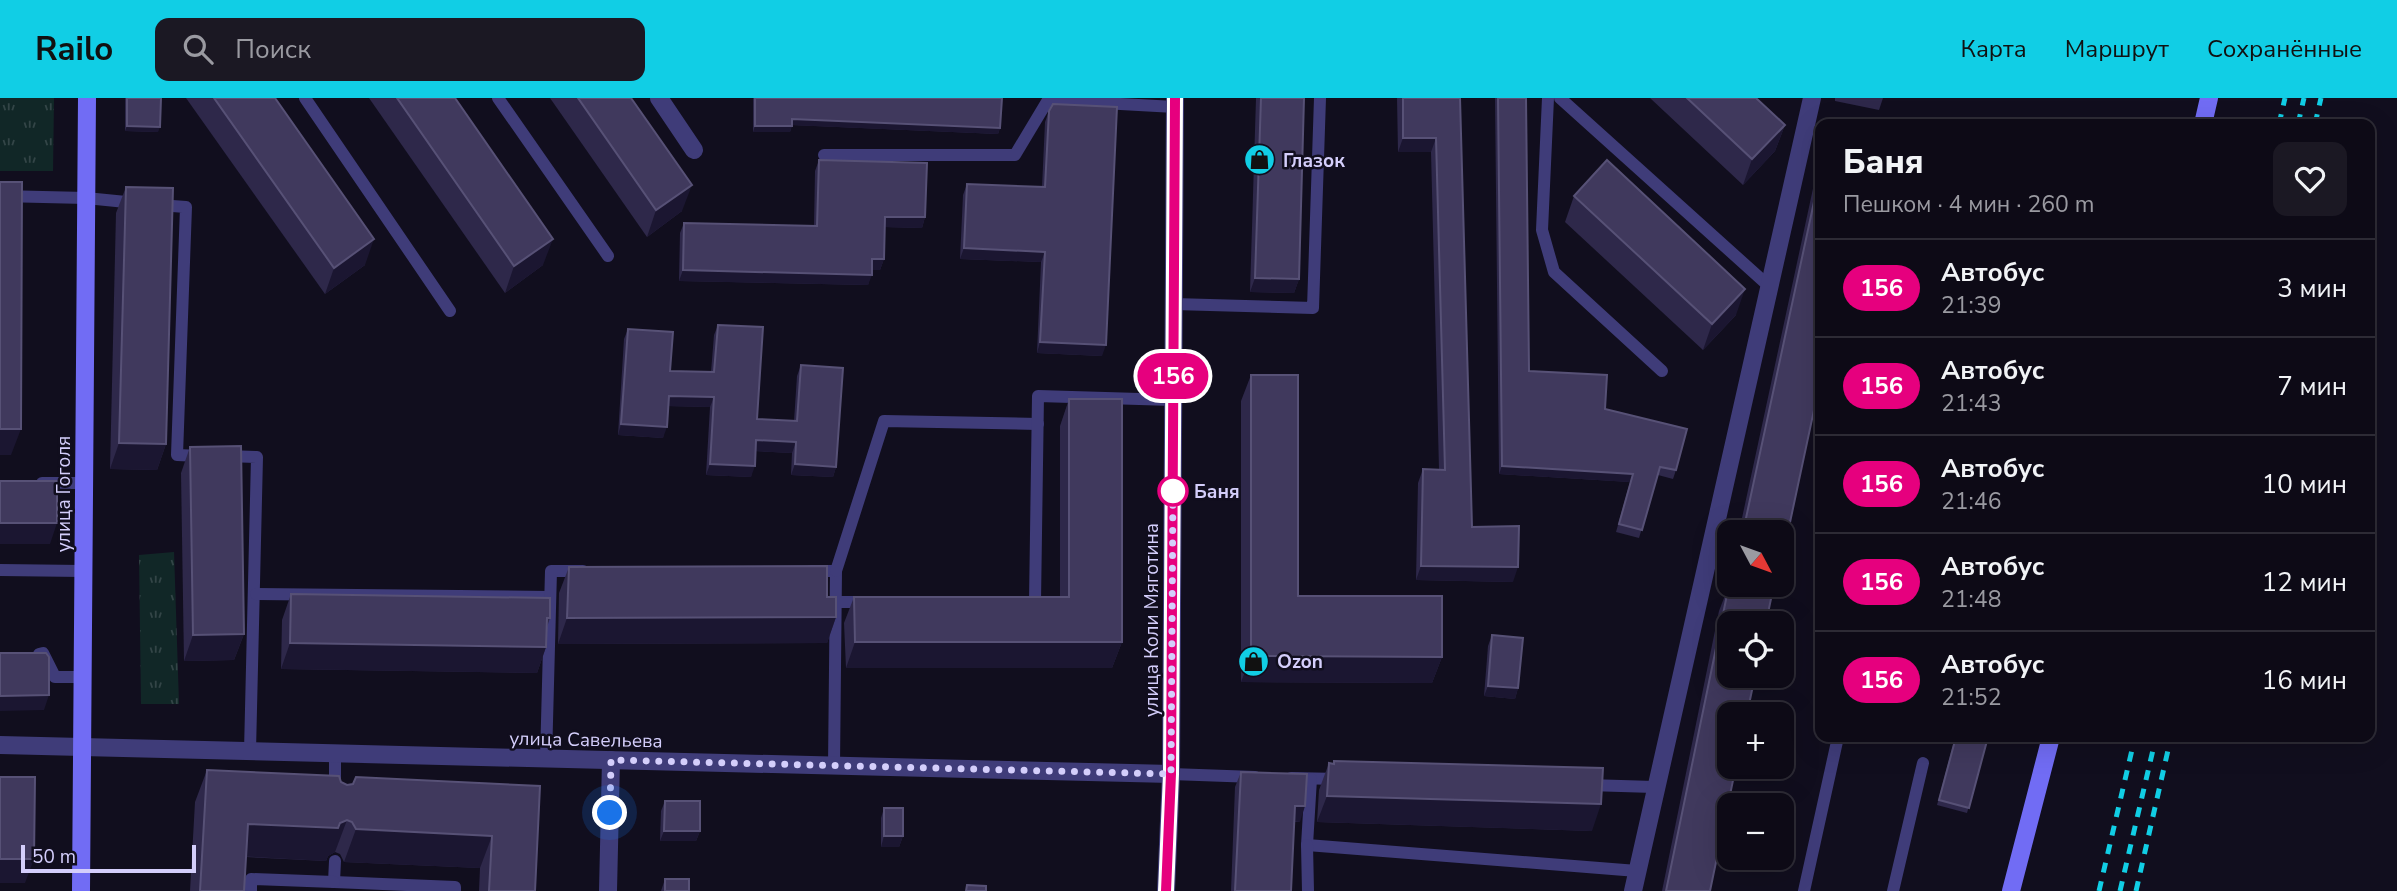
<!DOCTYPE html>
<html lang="ru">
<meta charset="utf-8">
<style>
:root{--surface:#0d0a16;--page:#1b1823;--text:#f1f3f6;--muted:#9a9aa1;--line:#2d2b35;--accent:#11cee5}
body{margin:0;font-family:"Nunito Sans",sans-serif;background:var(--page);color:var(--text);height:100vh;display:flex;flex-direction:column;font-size:26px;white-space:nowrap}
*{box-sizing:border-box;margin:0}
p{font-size:23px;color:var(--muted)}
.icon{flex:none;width:38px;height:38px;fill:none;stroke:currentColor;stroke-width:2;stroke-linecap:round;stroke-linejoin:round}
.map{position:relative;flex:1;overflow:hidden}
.side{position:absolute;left:1815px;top:21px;width:560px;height:623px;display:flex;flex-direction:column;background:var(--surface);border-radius:14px;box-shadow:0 7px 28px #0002,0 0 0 2px var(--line)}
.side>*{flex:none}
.badge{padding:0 14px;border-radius:23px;font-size:24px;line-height:46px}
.needle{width:46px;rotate:131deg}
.tools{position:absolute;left:1717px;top:422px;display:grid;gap:14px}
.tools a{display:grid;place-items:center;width:77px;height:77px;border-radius:14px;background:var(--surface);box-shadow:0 7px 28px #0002,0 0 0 2px var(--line);font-size:35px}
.scale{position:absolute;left:21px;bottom:18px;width:175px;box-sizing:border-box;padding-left:7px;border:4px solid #d4cefb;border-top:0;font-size:19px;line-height:24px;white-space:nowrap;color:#d4cefb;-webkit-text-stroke:5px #110e1e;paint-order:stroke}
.you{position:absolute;width:35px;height:35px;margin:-18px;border:5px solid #fff;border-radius:50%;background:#1a73e8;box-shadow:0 0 0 10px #1a73e833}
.map>.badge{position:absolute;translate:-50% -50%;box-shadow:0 0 0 4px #fff}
.round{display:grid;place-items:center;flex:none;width:74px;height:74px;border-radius:14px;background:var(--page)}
.headline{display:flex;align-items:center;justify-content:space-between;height:119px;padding:0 28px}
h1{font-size:33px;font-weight:800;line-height:52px}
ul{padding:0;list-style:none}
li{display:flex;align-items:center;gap:21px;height:98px;padding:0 28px;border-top:2px solid var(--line)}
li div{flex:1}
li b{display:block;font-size:26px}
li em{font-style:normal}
li .badge{min-width:77px;font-weight:700;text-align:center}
header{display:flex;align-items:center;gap:42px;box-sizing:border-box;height:98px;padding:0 35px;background:var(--accent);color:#111}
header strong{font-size:33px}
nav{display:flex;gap:38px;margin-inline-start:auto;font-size:24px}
.search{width:490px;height:63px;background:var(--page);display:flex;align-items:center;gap:18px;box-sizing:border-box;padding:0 24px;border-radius:14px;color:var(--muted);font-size:26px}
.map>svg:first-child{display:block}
.park{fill:url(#park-tufts)}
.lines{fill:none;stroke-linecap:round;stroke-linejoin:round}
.service{stroke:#3f3c79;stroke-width:12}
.minor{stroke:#3f3c79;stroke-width:18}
.tertiary{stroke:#3f3c79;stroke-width:18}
.secondary{stroke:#716cf4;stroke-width:18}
.rail{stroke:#11cee5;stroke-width:5;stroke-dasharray:10 9;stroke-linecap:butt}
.wall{fill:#2e284a}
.shaded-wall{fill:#1b1631}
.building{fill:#40395d;stroke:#575176;stroke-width:2}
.line-casing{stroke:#fff;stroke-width:16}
.line{stroke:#e6007e;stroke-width:10}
.walk{stroke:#d4cefb;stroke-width:7;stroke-dasharray:0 12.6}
.stop-dot{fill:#fff;stroke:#e6007e;stroke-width:3.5}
.labels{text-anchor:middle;stroke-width:5;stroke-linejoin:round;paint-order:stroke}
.poi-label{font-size:19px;font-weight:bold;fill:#d4cefb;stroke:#110e1e;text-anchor:start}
.stop-label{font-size:19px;font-weight:bold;fill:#d4cefb;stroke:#110e1e;text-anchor:start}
.street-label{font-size:19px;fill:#d4cefb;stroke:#110e1e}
</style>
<header>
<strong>Railo</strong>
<div class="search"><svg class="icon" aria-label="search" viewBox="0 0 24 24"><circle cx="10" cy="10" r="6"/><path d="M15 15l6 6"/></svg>Поиск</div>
<nav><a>Карта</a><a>Маршрут</a><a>Сохранённые</a></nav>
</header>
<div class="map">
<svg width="2397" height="793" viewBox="0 0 2397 793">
<defs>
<pattern id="park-tufts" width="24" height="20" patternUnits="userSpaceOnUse" patternTransform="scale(1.75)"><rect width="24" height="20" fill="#112727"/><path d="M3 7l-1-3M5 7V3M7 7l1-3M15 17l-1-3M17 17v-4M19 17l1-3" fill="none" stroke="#334547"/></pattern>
</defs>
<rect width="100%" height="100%" fill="#110e1e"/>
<g class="park">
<path d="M 0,0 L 54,0 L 53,73 L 0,73 Z"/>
<path d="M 174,454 L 179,606 L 141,606 L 139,457 Z"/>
</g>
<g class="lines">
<g class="service">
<path d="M 305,0 L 450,213"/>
<path d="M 498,0 L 608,158"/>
<path d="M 1548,0 L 1542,132 L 1554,174 L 1662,273"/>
<path d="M 1560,0 L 1771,190"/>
<path d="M 824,57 L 1015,57 L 1048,2 L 1175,9"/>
<path d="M 0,98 L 86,100 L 136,105"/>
<path d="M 158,107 L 186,109 L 177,357 L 201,358"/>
<path d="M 1174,206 L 1313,210 L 1320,0"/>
<path d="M 226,358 L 257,359 L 250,653"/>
<path d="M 42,385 L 84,385"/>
<path d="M 0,472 L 83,473"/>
<path d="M 811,473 L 836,473 L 834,668"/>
<path d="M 836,473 L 884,323 L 1038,326"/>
<path d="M 256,496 L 550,499"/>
<path d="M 835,504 L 869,504"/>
<path d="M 1024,504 L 1035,504 L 1038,298 L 1173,302"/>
<path d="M 39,556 L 43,555 L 55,579 L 83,579"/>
<path d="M 335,655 L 335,693"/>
<path d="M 546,661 L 551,473 L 583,473"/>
<path d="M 1171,676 L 1255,679"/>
<path d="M 1291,680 L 1339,681"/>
<path d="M 1311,681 L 1307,747 L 1637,773"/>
<path d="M 1588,687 L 1654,689"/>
<path d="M 1307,747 L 1308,793"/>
<path d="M 335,763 L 334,784 L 455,789 L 455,793"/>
<path d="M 251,793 L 251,781 L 334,784"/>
<path d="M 1804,793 L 1838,639"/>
<path d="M 1893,793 L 1923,665"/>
</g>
<g class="minor">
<path d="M 659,0 L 694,52"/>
<path d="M 608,793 L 611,662"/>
<path d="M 1633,793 C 1691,528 1754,265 1812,0"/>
</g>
<g class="tertiary">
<path d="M 0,647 L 1171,676"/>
<path d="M 1166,793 L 1171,676 L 1175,0"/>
</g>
<g class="secondary">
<path d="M 2203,26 L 2209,0"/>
<path d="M 81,793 L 87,0"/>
<path d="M 2011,793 L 2051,639"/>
</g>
<g class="rail">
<path d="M 2279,26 L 2285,0"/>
<path d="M 2298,26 L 2304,0"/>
<path d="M 2315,26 L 2321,0"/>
<path d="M 2099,793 L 2135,639"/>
<path d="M 2120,793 L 2156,639"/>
<path d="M 2136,793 L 2171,639"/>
</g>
</g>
<g class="wall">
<path d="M 125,0 L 161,0 L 158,34 L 125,33 Z"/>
<path d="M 186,0 L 275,0 L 365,167 L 325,196 Z"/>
<path d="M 369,0 L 455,0 L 543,167 L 505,195 Z"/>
<path d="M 550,0 L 631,0 L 682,113 L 647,139 Z"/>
<path d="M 753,0 L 1002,0 L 1000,30 L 998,36 L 792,27 L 790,34 L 753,34 Z"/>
<path d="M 1256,0 L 1304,0 L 1299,181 L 1294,195 L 1250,194 Z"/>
<path d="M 1397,0 L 1460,0 L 1472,429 L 1513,484 L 1416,482 L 1418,385 L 1423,371 L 1439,371 L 1431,54 L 1398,54 Z"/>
<path d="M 1495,0 L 1526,0 L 1529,273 L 1605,311 L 1676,372 L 1673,381 L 1658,377 L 1639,440 L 1616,434 L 1630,384 L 1499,376 Z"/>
<path d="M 1650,0 L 1756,0 L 1785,27 L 1775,53 L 1743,87 Z"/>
<path d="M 1835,0 L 1883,0 L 1879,12 L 1835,3 Z"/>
<path d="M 1049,13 L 1102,258 L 1037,255 L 1041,164 L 960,161 L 963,97 L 967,86 L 1042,89 L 1045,24 Z"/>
<path d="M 1820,58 L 1820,284 L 1782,460 L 1782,434 L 1739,434 Z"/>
<path d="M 819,62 L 925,119 L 922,130 L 885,129 L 884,161 L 880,172 L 872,172 L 868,187 L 679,183 L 680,135 L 684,125 L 814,128 L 815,73 Z"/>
<path d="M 126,89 L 166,346 L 157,372 L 110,371 L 116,115 Z"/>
<path d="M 1574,98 L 1736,217 L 1703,252 L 1565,124 Z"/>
<path d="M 718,227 L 757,321 L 794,323 L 797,278 L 801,267 L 836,369 L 833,379 L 791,377 L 792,355 L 755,353 L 751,379 L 706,377 L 710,309 L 668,308 L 663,340 L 618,337 L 624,241 L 628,231 L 670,273 L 711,274 L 714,237 Z"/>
<path d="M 1251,277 L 1298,498 L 1442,559 L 1432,585 L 1241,584 L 1241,303 Z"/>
<path d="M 1069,301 L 1122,544 L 1112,570 L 846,570 L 844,525 L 854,499 L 1060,499 L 1060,328 Z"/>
<path d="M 190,349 L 244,536 L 234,562 L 184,563 L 181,375 Z"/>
<path d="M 569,469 L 836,519 L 827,545 L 558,546 L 559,495 Z"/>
<path d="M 1729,487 L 1710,793 L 1662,793 L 1719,513 Z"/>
<path d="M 291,496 L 550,520 L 547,529 L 546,549 L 537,575 L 281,571 L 282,522 Z"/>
<path d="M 1492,537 L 1518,590 L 1515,601 L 1484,598 L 1488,548 Z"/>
<path d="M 1955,639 L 1988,639 L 1967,715 L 1937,707 Z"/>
<path d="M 1334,663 L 1592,733 L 1317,724 L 1319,692 L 1329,665 L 1333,666 Z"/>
<path d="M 207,672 L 341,684 L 347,687 L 540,688 L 535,793 L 479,793 L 480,770 L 344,764 L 340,756 L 335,754 L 328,758 L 326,763 L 246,759 L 244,793 L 190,793 L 195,704 Z"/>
<path d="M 1241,674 L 1300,724 L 1294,724 L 1291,793 L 1231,793 L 1235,689 Z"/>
<path d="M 665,703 L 700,733 L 696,743 L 660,743 L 661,713 Z"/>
<path d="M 884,710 L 903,738 L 899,749 L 881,749 L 881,720 Z"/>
<path d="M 665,781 L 689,793 L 661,793 Z"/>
</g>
<g class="shaded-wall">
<path d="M 792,21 L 1000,30 L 998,36 L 790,27 Z"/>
<path d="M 1785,27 L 1775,53 L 1743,87 L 1752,61 Z"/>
<path d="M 127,28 L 160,29 L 158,34 L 125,33 Z"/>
<path d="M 755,28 L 792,28 L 790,34 L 753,34 Z"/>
<path d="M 1403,40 L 1436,40 L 1431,54 L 1398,54 Z"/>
<path d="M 692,87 L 682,113 L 647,139 L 656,112 Z"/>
<path d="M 885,119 L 925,119 L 922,130 L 882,129 Z"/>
<path d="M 374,141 L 365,167 L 325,196 L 334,170 Z"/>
<path d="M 553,141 L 543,167 L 505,195 L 514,168 Z"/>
<path d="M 964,150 L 1045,154 L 1041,164 L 960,161 Z"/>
<path d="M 872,161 L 884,161 L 880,172 L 868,172 Z"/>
<path d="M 683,172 L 872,177 L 868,187 L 679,183 Z"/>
<path d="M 1255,180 L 1299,181 L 1294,195 L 1250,194 Z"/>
<path d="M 1745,191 L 1736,217 L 1703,252 L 1712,226 Z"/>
<path d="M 1040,244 L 1106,247 L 1102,258 L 1037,255 Z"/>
<path d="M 669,298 L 714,299 L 710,309 L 665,308 Z"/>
<path d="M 621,326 L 667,329 L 663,340 L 618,337 Z"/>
<path d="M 0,331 L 21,331 L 11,357 L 0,357 Z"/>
<path d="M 756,342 L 796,344 L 792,355 L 752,353 Z"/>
<path d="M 119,345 L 166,346 L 157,372 L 110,371 Z"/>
<path d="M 710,366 L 755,368 L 751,379 L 706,377 Z"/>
<path d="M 795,366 L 836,369 L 833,379 L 791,377 Z"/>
<path d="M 1502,368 L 1633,376 L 1630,384 L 1499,376 Z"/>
<path d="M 0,425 L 57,425 L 50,446 L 0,446 Z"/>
<path d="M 1421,468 L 1518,469 L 1513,484 L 1416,482 Z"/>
<path d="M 836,519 L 827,545 L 558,546 L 567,520 Z"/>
<path d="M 244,536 L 234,562 L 184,563 L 193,537 Z"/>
<path d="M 855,544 L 1122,544 L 1112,570 L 846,570 Z"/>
<path d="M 290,545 L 546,549 L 537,575 L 281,571 Z"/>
<path d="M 1251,558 L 1442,559 L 1432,585 L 1241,584 Z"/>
<path d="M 1488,588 L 1518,590 L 1515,601 L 1484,598 Z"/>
<path d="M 49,597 L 44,612 L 0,613 L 0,598 Z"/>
<path d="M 1327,698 L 1601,706 L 1592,733 L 1317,724 Z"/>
<path d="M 1295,708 L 1305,708 L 1300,724 L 1289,723 Z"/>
<path d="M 347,722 L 335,754 L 328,758 L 326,763 L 236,758 L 248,726 Z"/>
<path d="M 356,731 L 492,738 L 480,770 L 344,764 Z"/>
<path d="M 664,733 L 700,733 L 696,743 L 660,743 Z"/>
<path d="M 884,738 L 903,738 L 899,749 L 881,749 Z"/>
<path d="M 0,761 L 34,761 L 25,785 L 0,785 Z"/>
</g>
<g class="building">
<path d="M 127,0 L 161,0 L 160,29 L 127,28 Z"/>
<path d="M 214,0 L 275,0 L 374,141 L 334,170 Z"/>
<path d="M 397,0 L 455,0 L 553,141 L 514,168 Z"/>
<path d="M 578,0 L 631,0 L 692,87 L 656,112 Z"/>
<path d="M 755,0 L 1002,0 L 1000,30 L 792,21 L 792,28 L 755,28 Z"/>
<path d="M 1261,0 L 1304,0 L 1299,181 L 1255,180 Z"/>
<path d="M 1403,0 L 1460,0 L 1472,429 L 1519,428 L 1518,469 L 1421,468 L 1423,371 L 1445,372 L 1436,40 L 1403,40 Z"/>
<path d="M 1498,0 L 1526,0 L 1529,273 L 1607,277 L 1605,311 L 1687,331 L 1676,372 L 1660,369 L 1642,432 L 1619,426 L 1633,376 L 1502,368 Z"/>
<path d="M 1687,0 L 1756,0 L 1785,27 L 1752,61 Z"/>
<path d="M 1053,6 L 1117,9 L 1106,247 L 1040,244 L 1045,154 L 964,150 L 967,86 L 1045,89 L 1049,13 Z"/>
<path d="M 1831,23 L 1845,26 L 1831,26 Z"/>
<path d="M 819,62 L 927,65 L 925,119 L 885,119 L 884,161 L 872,161 L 872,177 L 683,172 L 684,125 L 817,128 Z"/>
<path d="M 1607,62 L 1745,191 L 1712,226 L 1574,98 Z"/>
<path d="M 1820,76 L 1820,284 L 1783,457 L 1782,456 L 1782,434 L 1743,434 Z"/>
<path d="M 0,84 L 22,84 L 21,331 L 0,331 Z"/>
<path d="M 126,89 L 173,90 L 166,346 L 119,345 Z"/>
<path d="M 718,227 L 763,229 L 757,321 L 797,323 L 801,267 L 843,270 L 836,369 L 795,366 L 796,344 L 756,342 L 755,368 L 710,366 L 714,299 L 669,298 L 667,329 L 621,326 L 628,231 L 673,234 L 670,273 L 714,274 Z"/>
<path d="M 1251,277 L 1298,277 L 1298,498 L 1442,498 L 1442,559 L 1251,558 Z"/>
<path d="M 1069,301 L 1122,301 L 1122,544 L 855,544 L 854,499 L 1069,499 Z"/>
<path d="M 241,348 L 244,536 L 193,537 L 190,349 Z"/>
<rect x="0" y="383" width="57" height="42"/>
<path d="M 827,468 L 827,499 L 836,499 L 836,519 L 567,520 L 569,469 Z"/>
<path d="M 1729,487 L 1772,496 L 1766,525 L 1729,525 L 1729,578 L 1755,578 L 1747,616 L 1729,616 L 1729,668 L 1736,668 L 1710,793 L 1666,793 Z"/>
<path d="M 291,496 L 550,500 L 550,520 L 547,520 L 546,549 L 290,545 Z"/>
<path d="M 1492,537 L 1523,540 L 1518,590 L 1488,588 Z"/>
<path d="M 0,555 L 46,555 L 49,559 L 49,597 L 0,598 Z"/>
<path d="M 1956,639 L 1988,639 L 1969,710 L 1939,702 Z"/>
<path d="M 1334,663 L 1603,670 L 1601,706 L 1327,698 L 1329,665 L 1334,666 Z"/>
<path d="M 207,672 L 339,678 L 341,684 L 347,687 L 353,686 L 356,679 L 540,688 L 535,793 L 489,793 L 492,738 L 356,731 L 352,724 L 347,722 L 340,725 L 338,730 L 248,726 L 244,793 L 200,793 Z"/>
<path d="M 1241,674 L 1307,676 L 1305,708 L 1295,708 L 1291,793 L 1235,793 Z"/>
<path d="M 0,679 L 35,679 L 34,761 L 0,761 Z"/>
<path d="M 665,703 L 700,703 L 700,733 L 664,733 Z"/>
<rect x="884" y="710" width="19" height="28"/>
<rect x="665" y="781" width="24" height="12"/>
<path d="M 967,787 L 986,788 L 986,793 L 966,793 Z"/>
</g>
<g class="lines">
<defs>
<path id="line" d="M 1166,793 L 1171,676 L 1175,0"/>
</defs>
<use href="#line" class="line-casing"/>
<use href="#line" class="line"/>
<path class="walk" d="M 610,715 L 611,662 L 1171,676 L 1173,382 L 1173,393"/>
</g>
<defs>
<symbol id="shop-disc" viewBox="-11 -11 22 22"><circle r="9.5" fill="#11cee5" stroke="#110e1e"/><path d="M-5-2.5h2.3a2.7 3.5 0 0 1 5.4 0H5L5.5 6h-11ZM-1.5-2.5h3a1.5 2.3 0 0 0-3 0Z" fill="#111"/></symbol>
</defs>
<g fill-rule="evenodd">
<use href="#shop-disc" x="1242" y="44" width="35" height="35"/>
<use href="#shop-disc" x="1236" y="546" width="35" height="35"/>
</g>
<circle class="stop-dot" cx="1173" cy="393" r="14"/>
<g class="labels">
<g class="poi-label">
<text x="1283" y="69">Глазок</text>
<text x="1277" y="570">Ozon</text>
</g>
<g class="stop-label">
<text x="1194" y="400">Баня</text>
</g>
<g class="street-label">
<text transform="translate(63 396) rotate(-90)" y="7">улица Гоголя</text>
<text transform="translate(1151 522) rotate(-90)" y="7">улица Коли Мяготина</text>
<text transform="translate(586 641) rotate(1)" y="7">улица Савельева</text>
</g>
</g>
</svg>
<div class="tools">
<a><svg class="needle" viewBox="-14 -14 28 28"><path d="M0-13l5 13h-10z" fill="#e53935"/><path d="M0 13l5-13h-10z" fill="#9a9aa1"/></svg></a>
<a><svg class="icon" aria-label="locate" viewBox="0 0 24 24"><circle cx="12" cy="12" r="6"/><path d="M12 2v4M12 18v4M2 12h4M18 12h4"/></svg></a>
<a>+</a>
<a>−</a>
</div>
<div class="scale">50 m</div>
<div class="you" style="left:610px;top:715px"></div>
<b class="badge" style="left:1173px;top:278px;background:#e6007e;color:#fff">156</b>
<section class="side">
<div class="headline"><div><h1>Баня</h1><p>Пешком · 4 мин · 260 m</p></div><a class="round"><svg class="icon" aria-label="heart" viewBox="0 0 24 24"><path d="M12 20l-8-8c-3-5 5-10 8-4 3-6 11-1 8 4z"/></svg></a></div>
<ul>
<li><span class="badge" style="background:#e6007e;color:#fff">156</span><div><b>Автобус</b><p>21:39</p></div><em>3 мин</em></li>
<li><span class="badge" style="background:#e6007e;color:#fff">156</span><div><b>Автобус</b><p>21:43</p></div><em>7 мин</em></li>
<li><span class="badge" style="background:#e6007e;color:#fff">156</span><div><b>Автобус</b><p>21:46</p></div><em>10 мин</em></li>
<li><span class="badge" style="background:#e6007e;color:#fff">156</span><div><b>Автобус</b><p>21:48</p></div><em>12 мин</em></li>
<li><span class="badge" style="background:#e6007e;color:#fff">156</span><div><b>Автобус</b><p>21:52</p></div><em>16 мин</em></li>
</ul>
</section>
</div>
